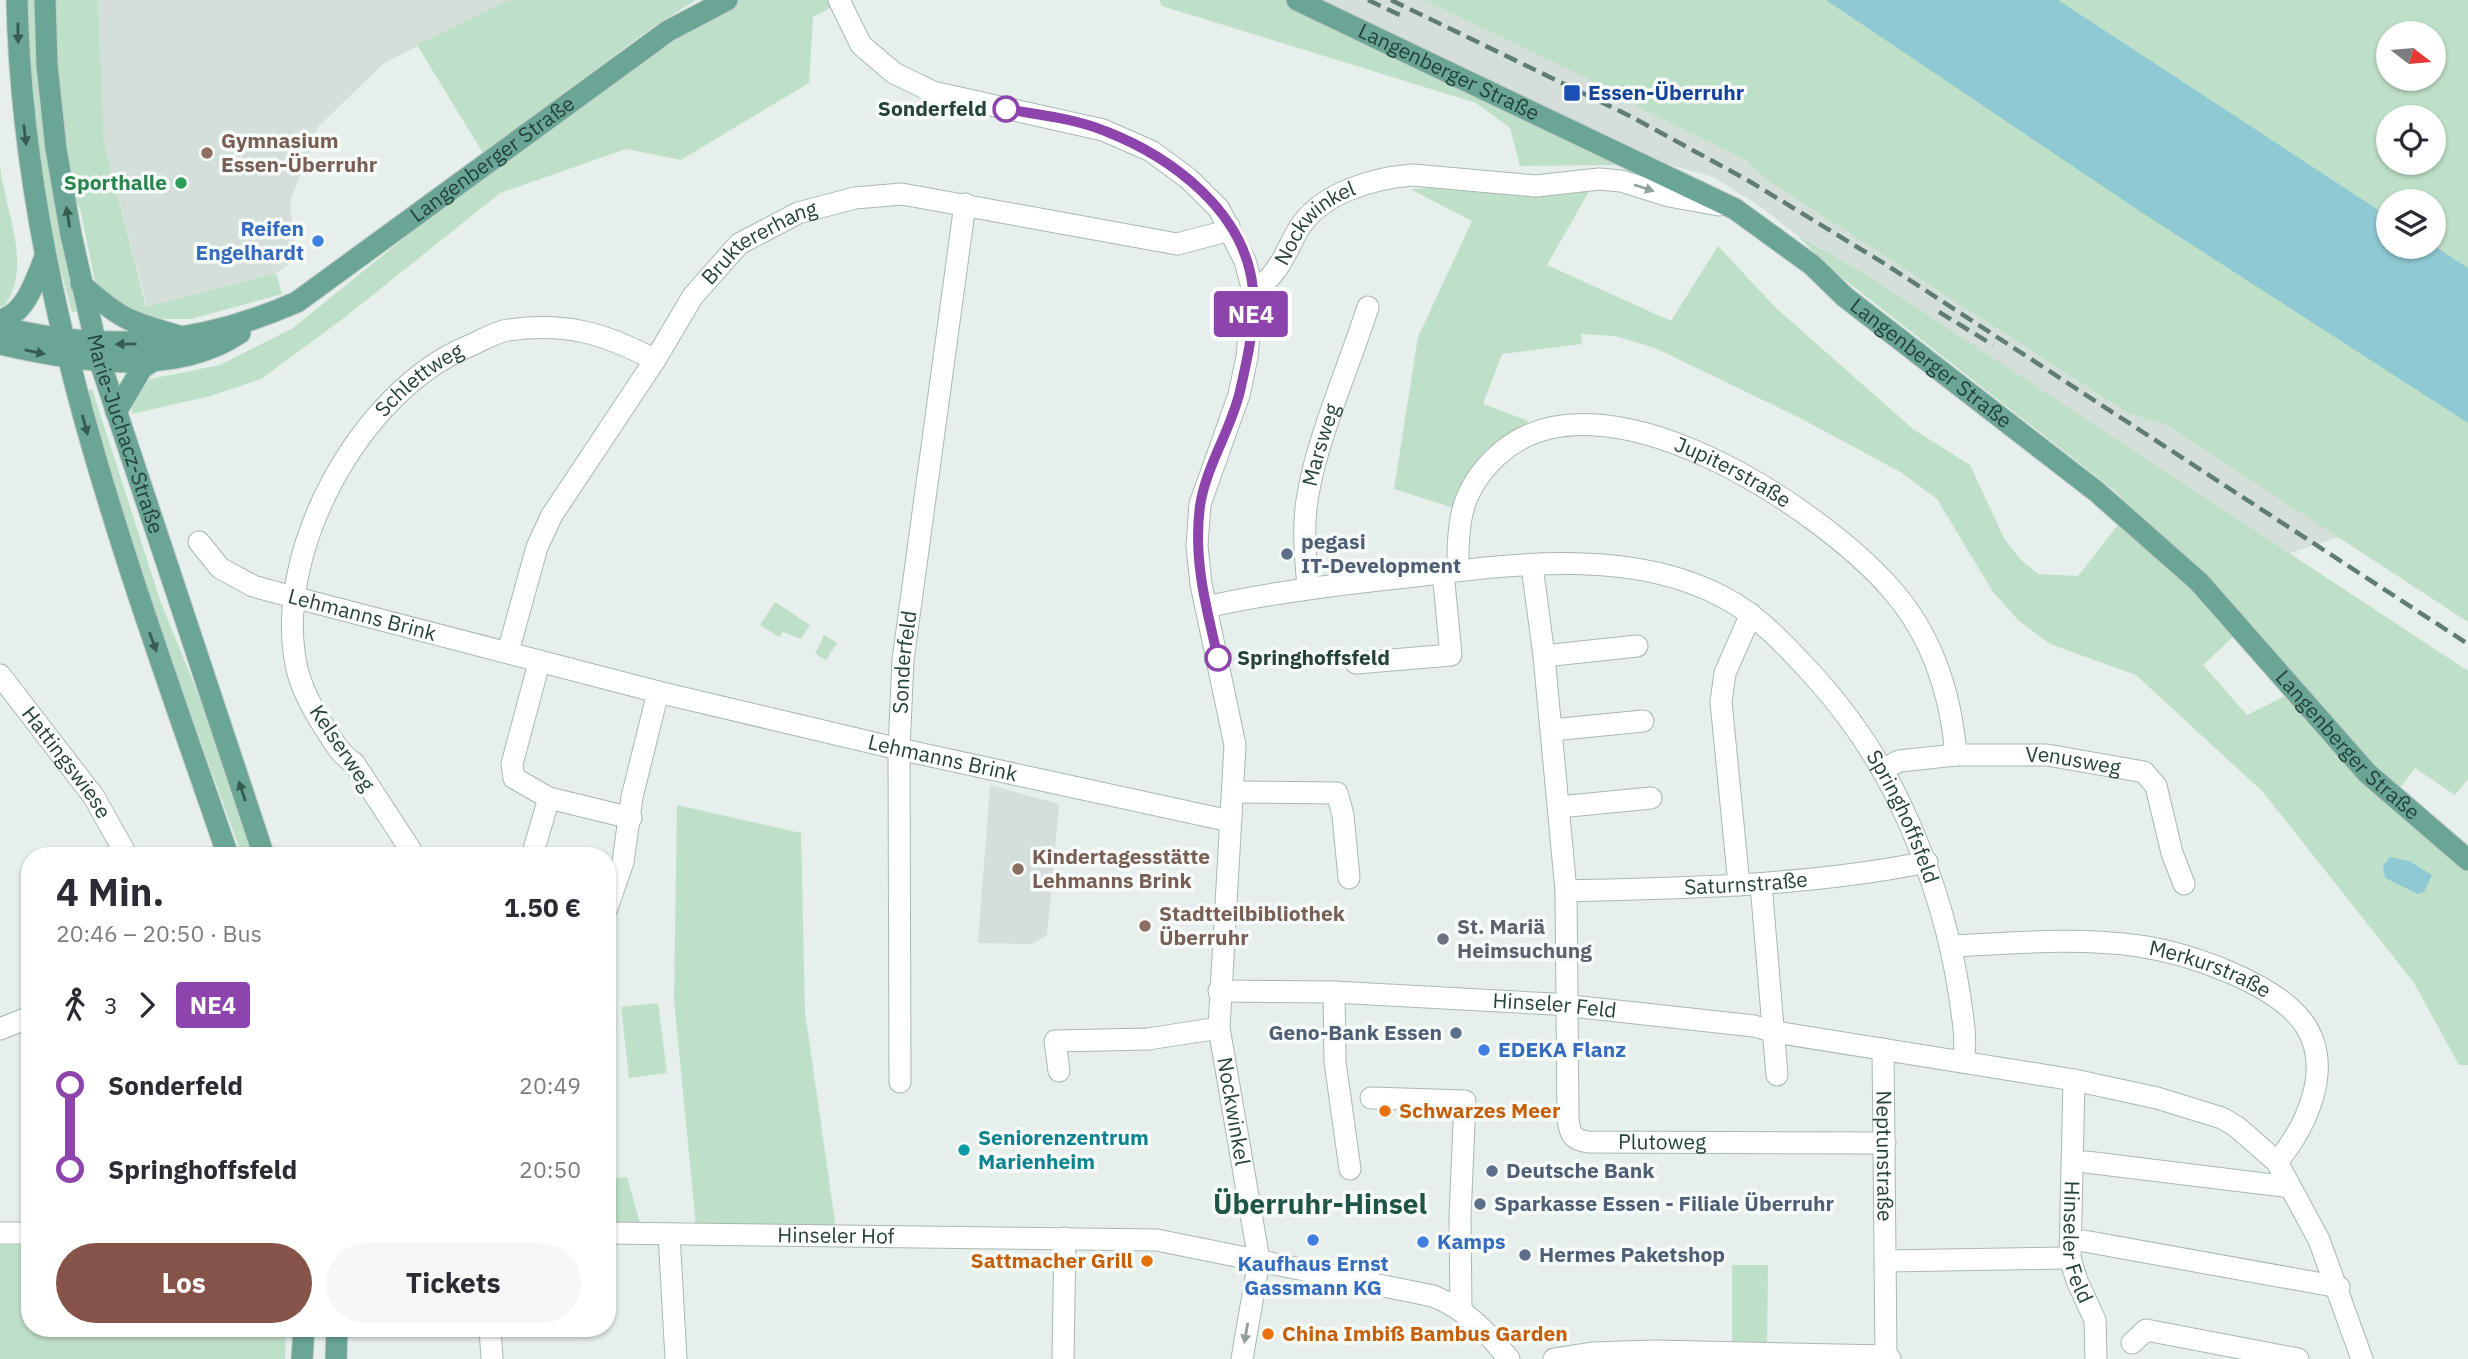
<!DOCTYPE html>
<html lang="de">
<meta charset="utf-8">
<style>
:root{--surface:#fff;--page:#f7f7f7;--text:#2b2b33;--muted:#7c7c81;--accent:#855347}
body{margin:0;font-family:"IBM Plex Sans",sans-serif;background:var(--page);color:var(--text);height:100vh;display:flex;flex-direction:column;font-size:26px;white-space:nowrap}
*{box-sizing:border-box;margin:0}
p{font-size:23px;color:var(--muted)}
.icon{flex:none;width:38px;height:38px;fill:none;stroke:currentColor;stroke-width:2;stroke-linecap:round;stroke-linejoin:round}
.map{position:relative;flex:1;overflow:hidden}
.side{position:absolute;left:21px;top:847px;width:595px;height:490px;display:flex;flex-direction:column;background:var(--surface);border-radius:28px;box-shadow:0 2px 5px #0004}
.side>*{flex:none}
.badge{padding:0 14px;border-radius:5px;font-size:24px;line-height:46px}
.needle{width:46px;rotate:106deg}
.fabs{position:absolute;left:2376px;top:21px;display:grid;gap:14px}
.fabs a{display:grid;place-items:center;width:70px;height:70px;border-radius:50%;background:var(--surface);box-shadow:0 2px 5px #0004;font-size:35px}
.map>.badge{position:absolute;translate:-50% -50%;box-shadow:0 0 0 4px #fff}
.legs{display:flex;align-items:center;gap:10px;height:77px;padding:0 35px;font-size:23px}
.legs p{margin-inline-start:auto}
.summary{display:flex;align-items:center;justify-content:space-between;height:119px;padding:0 35px}
h1{font-size:38px;font-weight:800;line-height:52px}
.action{display:flex;gap:14px;margin-top:auto;padding:14px 35px}
.action a{flex:1;height:80px;border-radius:42px;background:var(--accent);color:#fff;font-size:28px;font-weight:800;line-height:80px;text-align:center}
.action a+a{background:var(--page);color:var(--text)}
ul{padding:0 35px;list-style:none}
li{display:flex;align-items:center;gap:24px;height:84px;font-size:26px}
li i{display:grid;place-items:center;width:10px;height:100%;margin:0 9px;background:currentColor}
li i::after{content:'';width:18px;height:18px;margin:-9px;border:5px solid;border-radius:50%;background:var(--surface)}
li p{margin-inline-start:auto}
li:first-child i{background:linear-gradient(#0000 50%,currentColor 0)}
li:last-child i{background:linear-gradient(currentColor 50%,#0000 0)}
.map>svg:first-child{display:block}
.built{fill:#d4dfda}
.green{fill:#bfe0c8;fill-rule:evenodd}
.water{fill:#8ec9d4}
.lines{fill:none;stroke-linecap:round;stroke-linejoin:round}
.minor-casing{stroke:#a8b8b2;stroke-width:23}
.major-casing{stroke:#c2cac8;stroke-width:23}
.minor{stroke:#fff;stroke-width:21}
.major{stroke:#6aa596;stroke-width:21}
.rail{stroke:#5f7d75;stroke-width:4.5;stroke-dasharray:14 7;stroke-linecap:butt}
.oneway{fill:#365b51}
.oneway2{fill:#92a09c}
.line-1-casing{stroke:#fff;stroke-width:16}
.line-1{stroke:#8e44ad;stroke-width:10}
.transit-dot{fill:#1a4fb4;stroke:#f7fbf9;stroke-width:2.5}
.stop-1-dot{fill:#fff;stroke:#8e44ad;stroke-width:3.5}
.education-dot{fill:#8d6e63;stroke:#f7fbf9;stroke-width:2.5}
.leisure-dot{fill:#2e9e5b;stroke:#f7fbf9;stroke-width:2.5}
.shop-dot{fill:#3f7fe0;stroke:#f7fbf9;stroke-width:2.5}
.service-dot{fill:#5c6f8a;stroke:#f7fbf9;stroke-width:2.5}
.worship-dot{fill:#6b7280;stroke:#f7fbf9;stroke-width:2.5}
.food-dot{fill:#e8710a;stroke:#f7fbf9;stroke-width:2.5}
.culture-dot{fill:#0f9aa8;stroke:#f7fbf9;stroke-width:2.5}
.labels{text-anchor:middle;stroke-width:7;stroke-linejoin:round;paint-order:stroke}
.street-label{font-size:21px;fill:#24423a;stroke:#f7fbf9}
.transit-label{font-size:21px;font-weight:bold;fill:#164399;stroke:#f7fbf9;text-anchor:start}
.stop-label{font-size:21px;font-weight:bold;fill:#24423a;stroke:#f7fbf9;text-anchor:end}
.education-label{font-size:21px;font-weight:bold;fill:#785e54;stroke:#f7fbf9;text-anchor:start}
.leisure-label{font-size:21px;font-weight:bold;fill:#27864d;stroke:#f7fbf9;text-anchor:end}
.shop-label{font-size:21px;font-weight:bold;fill:#366cbe;stroke:#f7fbf9;text-anchor:start}
.service-label{font-size:21px;font-weight:bold;fill:#4e5e75;stroke:#f7fbf9;text-anchor:start}
.worship-label{font-size:21px;font-weight:bold;fill:#5b616d;stroke:#f7fbf9;text-anchor:start}
.food-label{font-size:21px;font-weight:bold;fill:#c56008;stroke:#f7fbf9;text-anchor:start}
.culture-label{font-size:21px;font-weight:bold;fill:#0d838f;stroke:#f7fbf9;text-anchor:start}
.district-label{font-size:28px;font-weight:bold;fill:#1f5548;stroke:#f7fbf9}
</style>
<div class="map">
<svg width="2468" height="1359" viewBox="0 0 2468 1359">
<rect width="100%" height="100%" fill="#e6efeb"/>
<g class="built">
<path d="M 98,0 L 509,0 L 384,63 L 318,127 L 290,202 L 296,259 L 276,273 L 147,307 L 104,142 Z"/>
<path d="M 1307,0 L 1423,0 L 1603,86 L 1645,111 L 1745,160 L 1770,182 L 2129,414 L 2165,424 L 2339,537 L 2287,554 L 1867,275 L 1797,235 L 1758,205 L 1713,177 L 1629,153 Z"/>
<path d="M 990,785 L 1059,804 L 1047,935 L 1032,944 L 978,943 Z"/>
</g>
<g class="green">
<path d="M 25,0 L 37,0 L 81,312 L 72,312 C 43,212 31,104 25,0 Z"/>
<path d="M 49,0 L 98,0 L 104,142 L 146,307 L 276,273 L 282,294 L 191,319 L 166,319 L 143,317 L 119,305 L 96,286 L 80,208 L 63,181 Z"/>
<path d="M 509,0 L 696,0 L 650,29 L 483,153 L 417,45 Z"/>
<path d="M 739,0 L 829,0 L 834,6 L 813,17 L 809,83 L 681,160 L 626,149 L 500,193 L 344,318 L 261,379 L 210,396 L 132,414 L 132,401 L 150,379 L 220,365 L 293,328 L 476,180 L 594,91 Z"/>
<path d="M 1159,0 L 1287,0 L 1624,165 L 1520,166 L 1510,128 L 1476,103 L 1162,6 Z"/>
<path d="M 1423,0 L 2468,0 L 2468,622 L 2165,424 L 2129,414 L 1770,182 L 1745,160 L 1645,111 L 1603,86 ZM 2389,33 L 2434,33 L 2434,79 L 2389,79 ZM 2389,117 L 2434,117 L 2434,163 L 2389,163 ZM 2389,201 L 2434,201 L 2434,247 L 2389,247 Z"/>
<path d="M 0,165 C 4,209 34,267 4,306 L 0,306 Z"/>
<path d="M 1471,186 L 1591,188 L 1547,265 L 1671,321 L 1718,246 L 1776,308 L 1913,429 L 1970,465 L 2005,540 L 2020,559 L 2038,574 L 2078,576 L 2118,525 L 2200,595 L 2234,636 L 2203,665 L 2247,715 L 2293,692 L 2468,862 L 2468,1065 L 2459,1065 L 2414,983 L 2263,792 L 2136,675 L 2050,644 L 2018,620 L 1993,592 L 1937,499 L 1902,473 L 1800,418 L 1655,348 L 1615,336 L 1581,334 L 1582,344 L 1502,354 L 1483,404 L 1529,421 L 1483,454 L 1454,508 L 1394,489 L 1418,337 L 1472,221 L 1410,189 Z"/>
<path d="M 1797,235 L 1867,275 L 2468,671 L 2468,779 L 2455,795 L 2415,768 L 2394,796 L 2201,580 L 2115,491 L 1831,269 Z"/>
<path d="M 92,389 L 161,603 L 201,701 L 254,856 L 242,856 L 153,609 L 84,392 Z"/>
<path d="M 775,602 L 810,625 L 801,639 L 783,632 L 779,637 L 760,625 Z"/>
<path d="M 824,635 L 837,643 L 826,660 L 815,654 Z"/>
<path d="M 677,805 L 801,833 L 805,1012 L 836,1229 L 696,1226 L 674,1000 Z"/>
<path d="M 658,1003 L 667,1073 L 629,1078 L 621,1007 Z"/>
<path d="M 627,1177 L 640,1223 L 607,1223 L 607,1179 Z"/>
<path d="M 0,1245 L 30,1245 L 30,1328 L 286,1328 L 285,1359 L 0,1359 Z"/>
<path d="M 1732,1265 L 1768,1265 L 1767,1348 L 1732,1348 Z"/>
</g>
<g class="water">
<path d="M 1826,0 L 2058,0 L 2389,217 L 2389,247 L 2434,246 L 2468,268 L 2468,423 L 2141,212 Z"/>
<path d="M 2390,857 L 2409,861 L 2432,875 L 2424,892 L 2418,894 L 2385,878 L 2383,866 Z"/>
</g>
<g class="lines">
<defs>
<g id="minor">
<path id="s1" d="M 839,0 L 861,45 L 894,73 L 933,92 L 1103,130 L 1151,151 L 1189,179 L 1219,209 L 1245,261 L 1253,291 L 1247,357 L 1239,395 L 1200,504 L 1197,546 L 1201,584 L 1235,745 L 1219,1028 L 1259,1260 L 1242,1359"/>
<path id="s2" d="M 1253,291 C 1279,275 1284,255 1298,230 C 1320,193 1373,178 1413,175 L 1536,186 L 1599,179 L 1621,181 L 1669,196 L 1719,205"/>
<path id="s3" d="M 199,542 L 220,568 L 253,586 L 293,597 L 658,692 L 899,749 L 1230,821"/>
<path id="s4" d="M 1532,566 L 1544,656 L 1566,891 L 1568,1119 C 1570,1135 1573,1140 1589,1142 L 1885,1143"/>
<path id="s5" d="M 1458,570 C 1457,521 1461,489 1498,455 C 1600,361 1820,507 1892,590 C 1933,637 1951,694 1956,755"/>
<path id="s6" d="M 1308,588 C 1306,562 1303,535 1306,508 C 1313,447 1349,367 1368,307"/>
<path id="s7" d="M 1206,607 C 1278,591 1351,583 1424,575 C 1521,563 1635,549 1725,598 C 1759,616 1787,647 1813,675 C 1854,720 1885,768 1909,823 C 1934,880 1951,937 1960,998 C 1963,1020 1967,1040 1963,1062"/>
<path id="s8" d="M 508,652 L 537,547 L 552,515 L 655,360 L 693,296 L 739,244 L 798,213 L 855,198 L 902,194 L 1177,244 L 1219,233 L 1229,226"/>
<path d="M 1544,656 L 1637,646"/>
<path d="M 539,663 L 512,764 L 514,778 L 549,798 L 631,818"/>
<path d="M 1356,663 L 1451,655 L 1443,572"/>
<path id="s9" d="M 0,675 L 94,797 L 127,856"/>
<path d="M 1552,730 L 1643,721"/>
<path id="s10" d="M 1884,769 L 1899,761 L 1956,755 L 2047,755 L 2144,772 L 2156,786 L 2172,853 L 2184,884"/>
<path d="M 1234,792 L 1337,793 L 1343,815 L 1349,878"/>
<path d="M 1559,807 L 1651,798"/>
<path id="s11" d="M 410,849 L 354,763 C 340,755 333,740 324,727 C 313,709 302,690 297,669 C 271,554 360,391 469,346 C 481,341 495,332 508,330 C 566,322 604,333 655,360"/>
<path d="M 532,856 L 549,798"/>
<path d="M 1761,884 L 1777,1075"/>
<path d="M 1739,885 L 1721,702 L 1725,673 L 1751,614"/>
<path id="s12" d="M 1566,891 C 1687,888 1808,886 1927,862"/>
<path d="M 607,908 L 623,862 L 632,797 L 658,692"/>
<path id="s13" d="M 1952,946 C 2013,943 2078,937 2139,946 C 2188,953 2277,983 2305,1025 C 2334,1069 2306,1127 2277,1162"/>
<path id="s14" d="M 1219,991 L 1334,992 L 1553,1004 L 1754,1026 L 1775,1032 L 2074,1080 L 2157,1098 L 2222,1118 L 2237,1127 L 2277,1162 L 2319,1240 L 2362,1359"/>
<path d="M 1334,992 L 1335,1062 L 1350,1169"/>
<path d="M 0,1029 L 30,1017"/>
<path id="s15" d="M 1883,1049 L 1886,1356"/>
<path d="M 1059,1071 L 1055,1041 L 1148,1039 L 1219,1028"/>
<path id="s16" d="M 2074,1080 L 2070,1258 L 2077,1281 L 2095,1320 L 2096,1359"/>
<path id="s17" d="M 900,1082 L 899,749 L 903,660 L 965,204"/>
<path d="M 1371,1098 L 1465,1101 L 1460,1217 L 1461,1310"/>
<path d="M 2086,1162 L 2290,1187"/>
<path d="M 0,1233 L 30,1233"/>
<path id="s18" d="M 607,1233 L 1157,1240 L 1433,1296 C 1466,1309 1487,1332 1509,1359"/>
<path d="M 669,1234 L 676,1359"/>
<path d="M 2084,1241 L 2339,1287"/>
<path d="M 1886,1261 L 2070,1258"/>
<path d="M 490,1328 L 492,1359"/>
<path d="M 2132,1343 L 2146,1330 L 2298,1359"/>
<path d="M 1063,1359 L 1065,1238"/>
<path d="M 1554,1359 L 1592,1353 L 1654,1351 L 1886,1356 L 1890,1359"/>
</g>
<g id="major">
<path d="M 17,0 C 23,298 133,578 228,856"/>
<path id="s19" d="M 45,0 L 47,65 L 56,149 L 71,235 L 100,362 L 264,856"/>
<path id="s20" d="M 1297,0 L 1735,209 L 1812,265 L 1845,297 L 2097,492 L 2199,582 L 2367,773 L 2468,860"/>
<path d="M 81,284 C 120,319 129,322 179,336"/>
<path d="M 0,320 C 26,314 36,279 45,257"/>
<path id="s21" d="M 0,327 C 106,353 197,346 297,302 L 668,31 L 727,0"/>
<path d="M 0,344 C 73,361 173,378 240,333"/>
<path d="M 116,412 L 142,368 L 156,359"/>
<path d="M 302,1359 L 304,1328"/>
<path d="M 336,1359 L 337,1328"/>
</g>
</defs>
<use href="#minor" class="minor-casing"/>
<use href="#major" class="major-casing"/>
<use href="#minor" class="minor"/>
<use href="#major" class="major"/>
<g class="rail">
<path d="M 1368,0 L 1400,15"/>
<path d="M 1391,0 L 1632,117 L 1749,181 L 1885,264 L 2468,644"/>
<path d="M 1939,312 L 1993,345"/>
</g>
</g>
<defs><path id="oneway-solid" d="M-6-.8H1V-3.2L6.5 0L1 3.2V.8H-6Z" transform="scale(1.75)"/></defs>
<g class="oneway">
<use href="#oneway-solid" transform="translate(18 33) rotate(89)"/>
<use href="#oneway-solid" transform="translate(25 135) rotate(83)"/>
<use href="#oneway-solid" transform="translate(68 217) rotate(-99)"/>
<use href="#oneway-solid" transform="translate(126 344) rotate(179)"/>
<use href="#oneway-solid" transform="translate(35 352) rotate(12)"/>
<use href="#oneway-solid" transform="translate(85 425) rotate(75)"/>
<use href="#oneway-solid" transform="translate(153 642) rotate(70)"/>
<use href="#oneway-solid" transform="translate(242 791) rotate(-109)"/>
</g>
<g class="oneway2">
<use href="#oneway-solid" transform="translate(1644 188) rotate(18)"/>
<use href="#oneway-solid" transform="translate(1246 1333) rotate(100)"/>
</g>
<g class="lines">
<defs>
<path id="line-1" d="M 1006,109 C 1039,115 1074,118 1105,131 C 1172,157 1246,212 1253,290 C 1256,322 1247,360 1240,391 C 1231,430 1206,466 1200,506 C 1193,559 1206,607 1218,658"/>
</defs>
<use href="#line-1" class="line-1-casing"/>
<use href="#line-1" class="line-1"/>
</g>
<rect class="transit-dot" x="1563" y="84" width="18" height="18" rx="3.5"/>
<g class="stop-1-dot">
<circle cx="1006" cy="109" r="12"/>
<circle cx="1218" cy="658" r="12"/>
</g>
<g class="education-dot">
<circle cx="207" cy="153" r="7"/>
<circle cx="1018" cy="869" r="7"/>
<circle cx="1145" cy="926" r="7"/>
</g>
<circle class="leisure-dot" cx="181" cy="183" r="7"/>
<g class="shop-dot">
<circle cx="318" cy="241" r="7"/>
<circle cx="1484" cy="1050" r="7"/>
<circle cx="1313" cy="1240" r="7"/>
<circle cx="1423" cy="1242" r="7"/>
</g>
<g class="service-dot">
<circle cx="1287" cy="554" r="7"/>
<circle cx="1456" cy="1033" r="7"/>
<circle cx="1492" cy="1171" r="7"/>
<circle cx="1480" cy="1204" r="7"/>
<circle cx="1525" cy="1255" r="7"/>
</g>
<circle class="worship-dot" cx="1443" cy="939" r="7"/>
<g class="food-dot">
<circle cx="1385" cy="1111" r="7"/>
<circle cx="1147" cy="1261" r="7"/>
<circle cx="1268" cy="1334" r="7"/>
</g>
<circle class="culture-dot" cx="964" cy="1150" r="7"/>
<g class="labels">
<g class="street-label">
<text dy="7" stroke="none"><textPath href="#s20" startOffset="168">Langenberger Straße</textPath></text>
<text dy="7" stroke="none"><textPath href="#s21" startOffset="546">Langenberger Straße</textPath></text>
<text dy="7" stroke="none"><textPath href="#s2" startOffset="94">Nockwinkel</textPath></text>
<text dy="7" stroke="none"><textPath href="#s8" startOffset="492">Bruktererhang</textPath></text>
<text dy="7" stroke="none"><textPath href="#s20" startOffset="735">Langenberger Straße</textPath></text>
<text dy="7" stroke="none"><textPath href="#s11" startOffset="544">Schlettweg</textPath></text>
<text dy="7" stroke="none"><textPath href="#s19" startOffset="443">Marie-Juchacz-Straße</textPath></text>
<text dy="7" stroke="none"><textPath href="#s6" startOffset="145">Marsweg</textPath></text>
<text dy="7" stroke="none"><textPath href="#s5" startOffset="378">Jupiterstraße</textPath></text>
<text dy="7" stroke="none"><textPath href="#s3" startOffset="184">Lehmanns Brink</textPath></text>
<text dy="7" stroke="none"><textPath href="#s17" startOffset="420">Sonderfeld</textPath></text>
<text dy="7" stroke="none"><textPath href="#s20" startOffset="1302">Langenberger Straße</textPath></text>
<text transform="translate(342 748) rotate(56)" y="7">Kelserweg</text>
<text dy="7" stroke="none"><textPath href="#s3" startOffset="782">Lehmanns Brink</textPath></text>
<text dy="7" stroke="none"><textPath href="#s10" startOffset="192">Venusweg</textPath></text>
<text dy="7" stroke="none"><textPath href="#s9" startOffset="110">Hattingswiese</textPath></text>
<text dy="7" stroke="none"><textPath href="#s7" startOffset="814">Springhoffsfeld</textPath></text>
<text dy="7" stroke="none"><textPath href="#s12" startOffset="180">Saturnstraße</textPath></text>
<text dy="7" stroke="none"><textPath href="#s13" startOffset="262">Merkurstraße</textPath></text>
<text dy="7" stroke="none"><textPath href="#s14" startOffset="336">Hinseler Feld</textPath></text>
<text dy="7" stroke="none"><textPath href="#s1" startOffset="1376">Nockwinkel</textPath></text>
<text dy="7" stroke="none"><textPath href="#s4" startOffset="663">Plutoweg</textPath></text>
<text dy="7" stroke="none"><textPath href="#s15" startOffset="107">Neptunstraße</textPath></text>
<text dy="7" stroke="none"><textPath href="#s18" startOffset="229">Hinseler Hof</textPath></text>
<text dy="7" stroke="none"><textPath href="#s16" startOffset="163">Hinseler Feld</textPath></text>
</g>
<g class="transit-label">
<text x="1588" y="100">Essen-Überruhr</text>
</g>
<g class="stop-label">
<text x="987" y="116">Sonderfeld</text>
<text x="1237" y="665" text-anchor="start">Springhoffsfeld</text>
</g>
<g class="education-label">
<text x="221" y="148">Gymnasium<tspan x="221" dy="24">Essen-Überruhr</tspan></text>
<text x="1032" y="864">Kindertagesstätte<tspan x="1032" dy="24">Lehmanns Brink</tspan></text>
<text x="1159" y="921">Stadtteilbibliothek<tspan x="1159" dy="24">Überruhr</tspan></text>
</g>
<g class="leisure-label">
<text x="167" y="190">Sporthalle</text>
</g>
<g class="shop-label">
<text x="304" y="236" text-anchor="end">Reifen<tspan x="304" dy="24">Engelhardt</tspan></text>
<text x="1498" y="1057">EDEKA Flanz</text>
<text x="1437" y="1249">Kamps</text>
<text x="1313" y="1271" text-anchor="middle">Kaufhaus Ernst<tspan x="1313" dy="24">Gassmann KG</tspan></text>
</g>
<g class="service-label">
<text x="1301" y="549">pegasi<tspan x="1301" dy="24">IT-Development</tspan></text>
<text x="1442" y="1040" text-anchor="end">Geno-Bank Essen</text>
<text x="1506" y="1178">Deutsche Bank</text>
<text x="1494" y="1211">Sparkasse Essen - Filiale Überruhr</text>
<text x="1539" y="1262">Hermes Paketshop</text>
</g>
<g class="worship-label">
<text x="1457" y="934">St. Mariä<tspan x="1457" dy="24">Heimsuchung</tspan></text>
</g>
<g class="food-label">
<text x="1399" y="1118">Schwarzes Meer</text>
<text x="1133" y="1268" text-anchor="end">Sattmacher Grill</text>
<text x="1282" y="1341">China Imbiß Bambus Garden</text>
</g>
<g class="culture-label">
<text x="978" y="1145">Seniorenzentrum<tspan x="978" dy="24">Marienheim</tspan></text>
</g>
<g class="district-label">
<text x="1320" y="1214">Überruhr-Hinsel</text>
</g>
</g>
</svg>
<div class="fabs">
<a><svg class="needle" viewBox="-14 -14 28 28"><path d="M0-13l5 13h-10z" fill="#e53935"/><path d="M0 13l5-13h-10z" fill="#7c7c81"/></svg></a>
<a><svg class="icon" aria-label="locate" viewBox="0 0 24 24"><circle cx="12" cy="12" r="6"/><path d="M12 2v4M12 18v4M2 12h4M18 12h4"/></svg></a>
<a><svg class="icon" aria-label="layers" viewBox="0 0 24 24"><path d="M12 4l9 5-9 5-9-5zM3 14l9 5 9-5"/></svg></a>
</div>
<b class="badge" style="left:1251px;top:314px;background:#8e44ad;color:#fff">NE4</b>
<section class="side">
<div class="summary"><div><h1>4 Min.</h1><p>20:46 – 20:50 · Bus</p></div><b>1.50 €</b></div>
<div class="legs"><svg class="icon" aria-label="walk" viewBox="0 0 24 24"><circle cx="13" cy="4" r="2"/><path d="M13 8l-2 6 4 7M11 14l-3 7M7 12l3-4h3l4 4"/></svg>3<svg class="icon" aria-label="forward" viewBox="0 0 24 24"><path d="M9 5l7 7-7 7"/></svg><b class="badge" style="background:#8e44ad;color:#fff">NE4</b></div>
<ul>
<li><i style="color:#8e44ad"></i><b>Sonderfeld</b><p>20:49</p></li>
<li><i style="color:#8e44ad"></i><b>Springhoffsfeld</b><p>20:50</p></li>
</ul>
<div class="action"><a>Los</a><a>Tickets</a></div>
</section>
</div>
